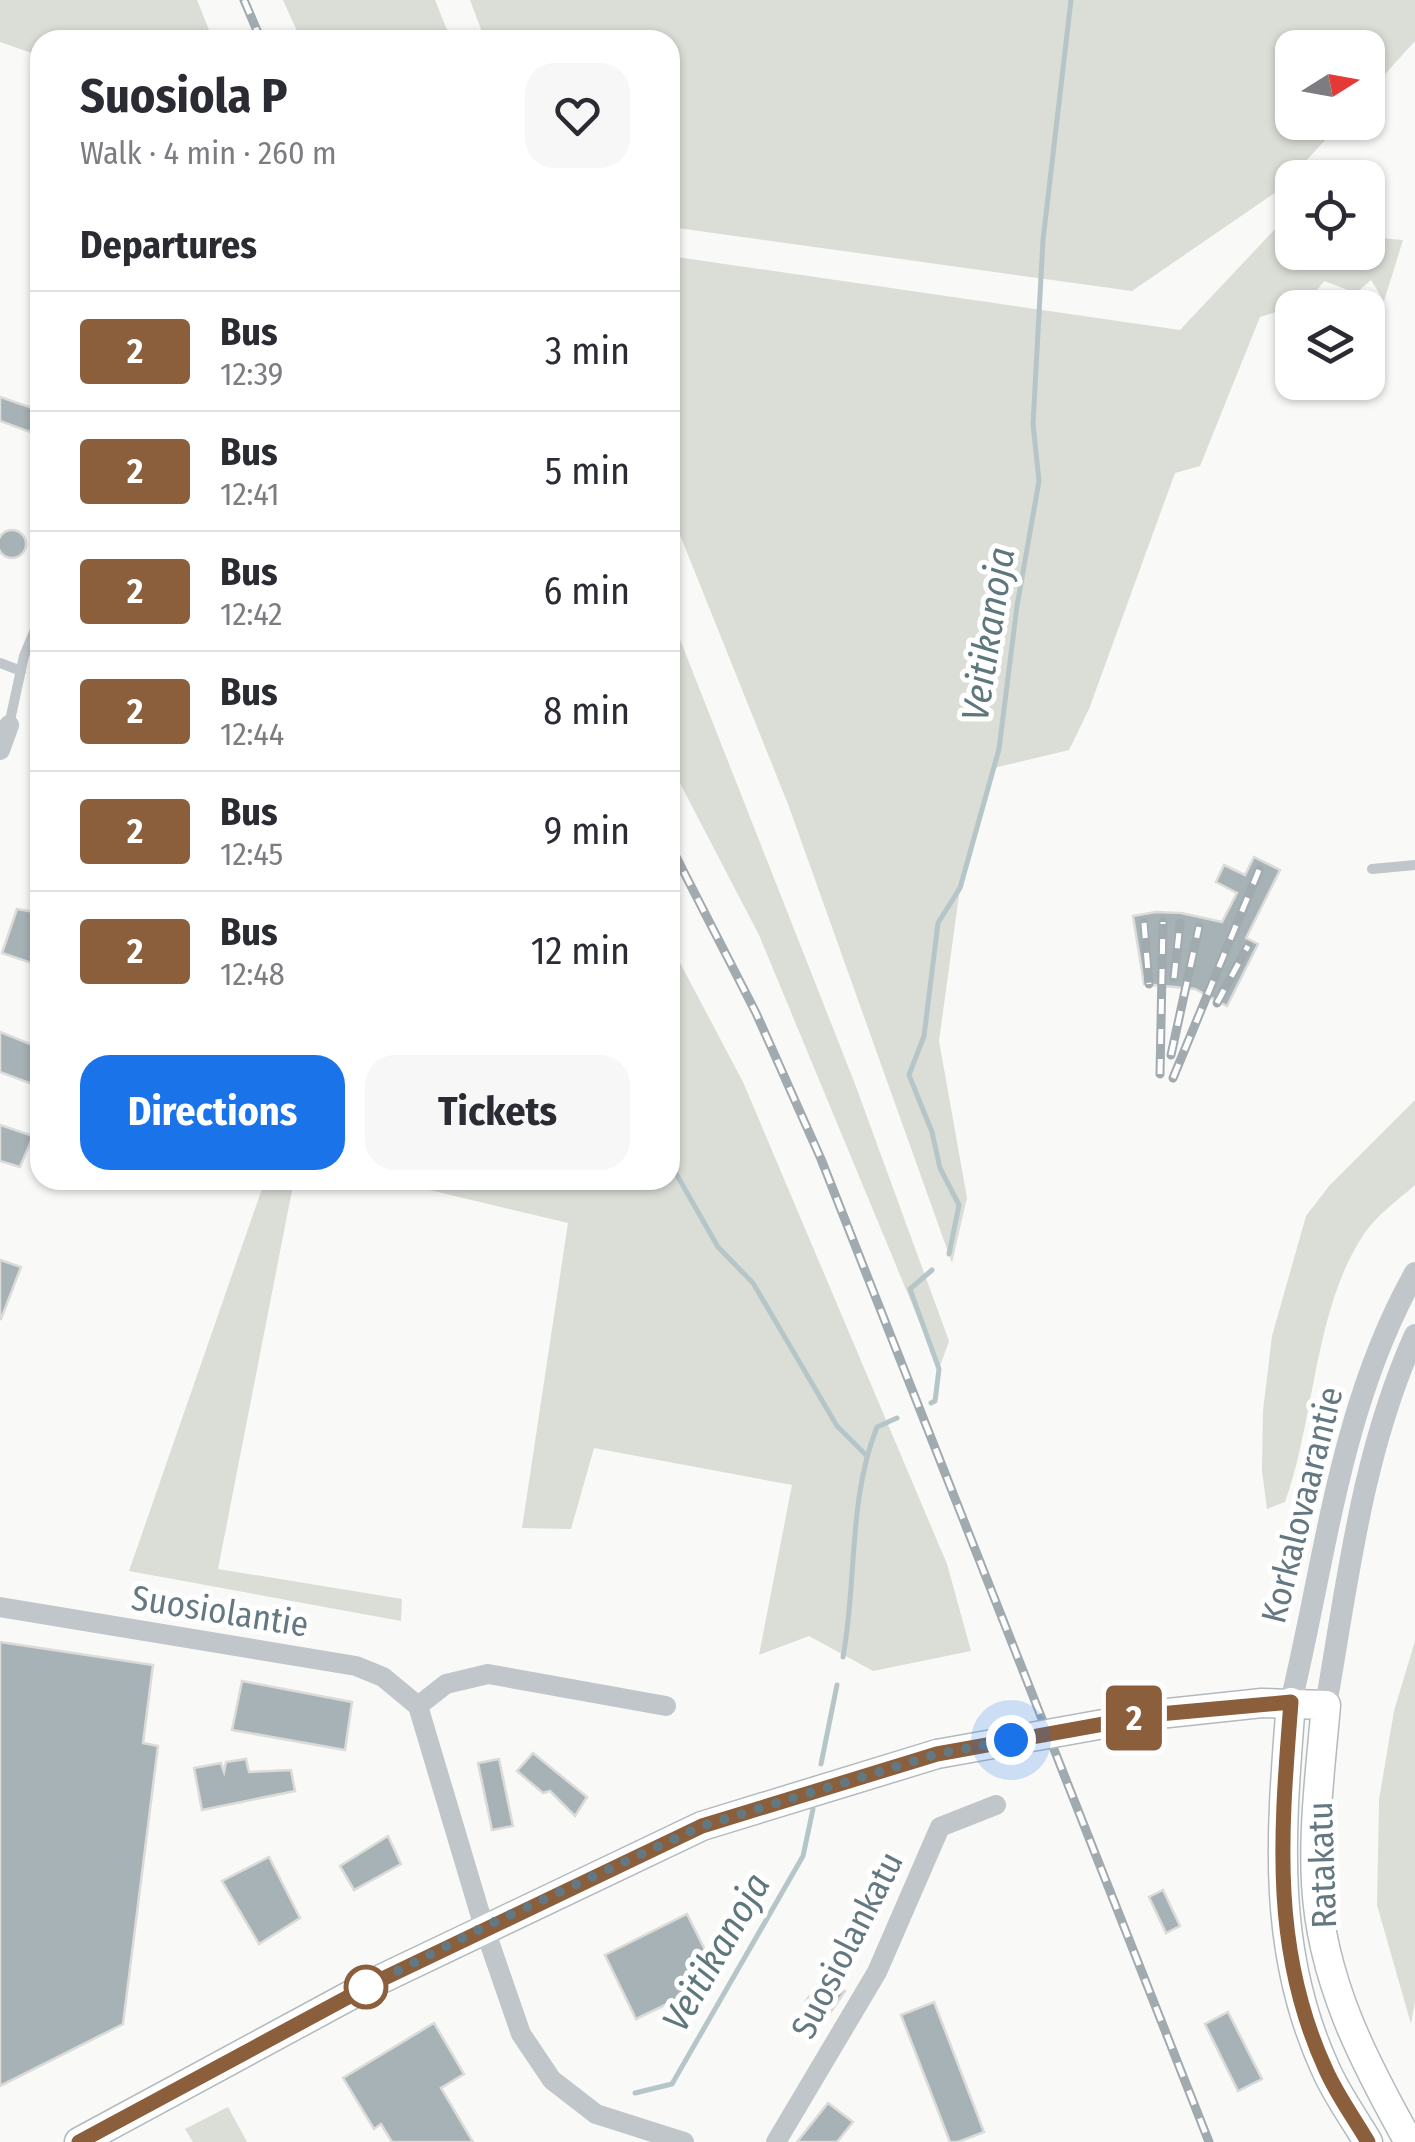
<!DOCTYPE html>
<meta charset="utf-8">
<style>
:root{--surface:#fff;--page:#f7f7f7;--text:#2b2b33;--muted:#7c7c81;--line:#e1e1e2;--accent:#1a73e8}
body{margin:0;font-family:"Fira Sans Condensed",sans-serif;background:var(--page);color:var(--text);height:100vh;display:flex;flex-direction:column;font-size:38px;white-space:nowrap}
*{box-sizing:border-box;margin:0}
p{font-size:32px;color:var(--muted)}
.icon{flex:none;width:55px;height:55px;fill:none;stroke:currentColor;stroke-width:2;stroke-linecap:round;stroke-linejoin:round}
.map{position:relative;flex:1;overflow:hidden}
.panel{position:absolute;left:30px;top:30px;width:650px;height:1160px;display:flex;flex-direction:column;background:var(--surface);border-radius:30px;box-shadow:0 2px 8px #0004}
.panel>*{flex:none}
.badge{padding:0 20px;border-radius:8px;font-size:35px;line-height:65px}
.needle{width:65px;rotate:79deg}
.controls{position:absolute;left:1275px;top:30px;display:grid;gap:20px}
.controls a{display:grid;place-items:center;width:110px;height:110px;border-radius:20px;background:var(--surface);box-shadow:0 2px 8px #0004;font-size:50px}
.you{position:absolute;width:50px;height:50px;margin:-25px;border:8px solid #fff;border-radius:50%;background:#1a73e8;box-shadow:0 0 0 15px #1a73e833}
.map>.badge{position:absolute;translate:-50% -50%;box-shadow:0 0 0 5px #fff}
h2{padding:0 50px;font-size:38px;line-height:90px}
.round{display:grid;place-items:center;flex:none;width:105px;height:105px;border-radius:30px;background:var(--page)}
.summary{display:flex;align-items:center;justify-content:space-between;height:170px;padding:0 50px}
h1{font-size:48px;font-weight:700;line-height:75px}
.primary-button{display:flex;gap:20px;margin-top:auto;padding:20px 50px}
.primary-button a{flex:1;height:115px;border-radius:30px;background:var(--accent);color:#fff;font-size:40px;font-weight:700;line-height:115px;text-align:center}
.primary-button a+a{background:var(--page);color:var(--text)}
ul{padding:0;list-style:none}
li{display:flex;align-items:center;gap:30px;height:120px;padding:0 50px;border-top:2px solid var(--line)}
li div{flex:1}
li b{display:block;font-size:38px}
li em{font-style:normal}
li .badge{min-width:110px;font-weight:700;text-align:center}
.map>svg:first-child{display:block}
.green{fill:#daded6}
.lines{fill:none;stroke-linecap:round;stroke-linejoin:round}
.stream{stroke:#b6c6c8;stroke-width:5}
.building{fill:#a7b2b6;stroke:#dbdbd9;stroke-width:2.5}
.secondary-casing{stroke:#b2babe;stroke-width:31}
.service{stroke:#c0c6c9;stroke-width:10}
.minor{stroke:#c0c6c9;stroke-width:20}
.tertiary{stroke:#c0c6c9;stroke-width:22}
.secondary{stroke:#fff;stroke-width:28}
.rail-casing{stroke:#a1aaaf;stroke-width:9}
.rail{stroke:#fff;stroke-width:5;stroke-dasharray:15;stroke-linecap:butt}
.secondary-bridge-casing{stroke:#b2babe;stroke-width:31;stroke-linecap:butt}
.secondary-bridge{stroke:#fff;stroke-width:28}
.line-casing{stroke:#fff;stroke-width:22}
.line{stroke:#8b5e3c;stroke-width:15}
.walk{stroke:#647882;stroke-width:10;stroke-dasharray:0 18}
.stop-dot{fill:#fff;stroke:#8b5e3c;stroke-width:5}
.labels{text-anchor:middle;stroke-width:10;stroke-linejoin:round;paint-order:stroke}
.street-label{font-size:35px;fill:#647882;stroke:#fff}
.water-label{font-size:38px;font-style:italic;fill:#5e777c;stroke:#fff}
</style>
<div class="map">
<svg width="1415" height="2142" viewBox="0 0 1415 2142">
<rect width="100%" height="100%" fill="#f9f9f7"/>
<g class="green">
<path d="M 0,0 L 197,0 L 213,40 L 40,40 L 40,56 L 0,42 Z"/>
<path d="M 283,0 L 435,0 L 451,40 L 301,40 Z"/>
<path d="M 470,0 L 1415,0 L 1415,41 L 1368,93 L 1368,48 L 1292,48 L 1292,122 L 1341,123 L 1279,190 L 1132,291 L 670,227 L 670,40 L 485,40 Z"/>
<path d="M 1292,211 L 1292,252 L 1368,252 L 1368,237 L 1403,240 L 1384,301 L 1371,280 L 1356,293 L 1324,281 L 1308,302 L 1260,317 L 1200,466 L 1175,473 L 1089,709 L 1069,750 L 994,768 L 960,888 L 939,1041 L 967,1198 L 952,1263 L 788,804 L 670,510 L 670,256 L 1180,330 Z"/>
<path d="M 670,614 L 855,1084 L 949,1341 L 939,1369 L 759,935 L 670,764 Z"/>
<path d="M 670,944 L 743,1082 L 947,1564 L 971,1651 L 873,1671 L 809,1636 L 759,1655 L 792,1485 L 594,1448 L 571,1529 L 522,1528 L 568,1223 L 388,1180 L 670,1180 Z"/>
<path d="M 1415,1100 L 1415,1185 C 1398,1200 1377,1215 1364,1234 C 1314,1308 1315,1419 1285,1502 L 1267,1509 L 1262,1471 L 1263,1411 L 1272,1336 L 1306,1216 L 1329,1186 Z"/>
<path d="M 265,1180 L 294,1180 L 218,1569 L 402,1599 L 401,1621 L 129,1571 Z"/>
<path d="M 1415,1641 L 1415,2001 L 1411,2024 L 1377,1905 L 1379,1800 L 1394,1711 Z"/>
<path d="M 228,2107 L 247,2142 L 193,2142 L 185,2129 Z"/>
</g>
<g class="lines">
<g class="stream">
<path d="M 670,1163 L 718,1247 L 753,1283 L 837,1426 L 866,1455"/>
<path d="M 949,1254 L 959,1205 L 940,1168 L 932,1132 L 909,1075 L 924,1036 L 938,923 L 960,888 L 999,749 L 1017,606 L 1039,481 L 1033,424 L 1043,240 L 1071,0"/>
<path d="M 931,1403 L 935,1401 L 939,1369 L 910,1289 L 932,1270"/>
<path d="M 843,1657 C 857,1582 848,1499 877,1427 L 897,1418"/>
<path d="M 821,1764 L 837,1685"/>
<path d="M 635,2093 L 672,2084 L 803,1856 L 813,1809"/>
</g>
</g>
<g class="building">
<path d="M 0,397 L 38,410 L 30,432 L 0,421 Z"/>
<circle cx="12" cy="544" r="14"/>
<path d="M 1254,857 L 1280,870 L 1246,938 L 1258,944 L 1227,1006 L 1195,989 L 1144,984 L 1133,916 L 1156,912 L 1181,913 L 1222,922 L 1237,893 L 1216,882 L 1224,865 L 1245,875 Z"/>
<path d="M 17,909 L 40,913 L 40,966 L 2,953 Z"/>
<path d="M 0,1032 L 40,1048 L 40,1087 L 0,1072 Z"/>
<path d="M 0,1125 L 33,1136 L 20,1167 L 0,1161 Z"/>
<path d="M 0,1260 L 21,1267 L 1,1319 L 0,1319 Z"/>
<path d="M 0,1642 L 153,1665 L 143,1743 L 158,1746 L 123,2024 L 0,2086 Z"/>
<path d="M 242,1681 L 352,1702 L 345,1750 L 232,1730 Z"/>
<path d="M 533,1753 L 587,1797 L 575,1816 L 550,1791 L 543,1793 L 517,1771 Z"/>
<path d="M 246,1759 L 249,1772 L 291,1770 L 295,1791 L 202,1810 L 194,1768 L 221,1763 L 224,1772 L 226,1762 Z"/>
<path d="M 499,1759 L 513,1826 L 492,1830 L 478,1763 Z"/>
<path d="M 388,1836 L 401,1864 L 354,1890 L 340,1866 Z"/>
<path d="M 269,1857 L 300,1918 L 259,1944 L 222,1881 Z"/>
<path d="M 1163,1890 L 1180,1926 L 1166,1933 L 1149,1897 Z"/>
<path d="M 687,1914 L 711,1962 L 695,1970 L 699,1977 L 687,1983 L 692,1992 L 636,2019 L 605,1955 Z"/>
<path d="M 824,1976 L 845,1991 L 828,2016 L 806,2001 Z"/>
<path d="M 934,2002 L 984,2132 L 958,2142 L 950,2142 L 901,2015 Z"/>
<path d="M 1228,2012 L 1262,2079 L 1238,2091 L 1205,2024 Z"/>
<path d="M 434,2023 L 464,2074 L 441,2088 L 473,2142 L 392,2142 L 381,2124 L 374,2129 L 343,2078 Z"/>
<path d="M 828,2103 L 853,2122 L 837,2142 L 797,2142 Z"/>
</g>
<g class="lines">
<defs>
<g id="secondary">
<path d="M 1291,1702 C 1281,1830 1270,1949 1326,2070 C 1337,2095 1354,2118 1368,2142"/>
<path d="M 1159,1714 L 1262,1703 L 1326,1705 C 1321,1763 1313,1824 1316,1883 C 1321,1979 1363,2060 1409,2142"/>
<path d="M 79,2142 L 375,1982 L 702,1826 L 937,1754"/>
</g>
</defs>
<use href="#secondary" class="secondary-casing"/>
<g class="service">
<path d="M 39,199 L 40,199"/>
<path d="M 0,663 L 21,671"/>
<path d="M 9,725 L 24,656 L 40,618"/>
<path d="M 1372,869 L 1415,865"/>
</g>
<g class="minor">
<path d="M 0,750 L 9,725"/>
<path d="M 0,1607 L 356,1666 L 383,1677 L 418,1706 L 484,1927 L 521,2034 L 552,2080 L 596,2114 L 684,2142"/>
<path d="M 418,1706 L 446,1684 L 488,1674 L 666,1706"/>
<path d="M 776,2142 L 877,1972 L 940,1827 L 996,1805"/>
</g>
<g class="tertiary">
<path d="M 1291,1702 C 1326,1557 1340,1406 1415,1273"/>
<path d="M 1326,1705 C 1348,1579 1362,1453 1415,1335"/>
</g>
<use href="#secondary" class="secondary"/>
<defs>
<g id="rail">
<path d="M 244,0 L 261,40"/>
<path d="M 670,845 L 756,1013 L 821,1159 L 1209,2142"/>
<path d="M 1144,923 L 1149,984"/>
<path d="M 1174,978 L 1180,923"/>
<path d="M 1217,1003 L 1248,946"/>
<path d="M 1171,1055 L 1199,927"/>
<path d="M 1160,1074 L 1163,922"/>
<path d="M 1173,1078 L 1259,870"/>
</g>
</defs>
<use href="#rail" class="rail-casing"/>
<use href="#rail" class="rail"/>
<defs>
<path id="secondary-bridge" d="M 937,1754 L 1159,1714"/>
</defs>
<use href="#secondary-bridge" class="secondary-bridge-casing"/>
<use href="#secondary-bridge" class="secondary-bridge"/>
</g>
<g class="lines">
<defs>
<path id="line" d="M 79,2142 L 376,1982 L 702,1826 L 937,1754 L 1159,1714 L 1291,1702 C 1281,1831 1270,1949 1326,2070 C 1337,2095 1354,2118 1368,2142"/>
</defs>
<use href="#line" class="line-casing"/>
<use href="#line" class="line"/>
<path class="walk" d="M 366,1987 L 484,1927 L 702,1826 L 937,1754 L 1011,1740"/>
</g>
<circle class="stop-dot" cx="366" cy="1987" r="20"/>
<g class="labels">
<g class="street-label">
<text transform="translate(1302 1505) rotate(-76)" y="12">Korkalovaarantie</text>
<text transform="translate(220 1611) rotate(9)" y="12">Suosiolantie</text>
<text transform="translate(1322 1865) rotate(-92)" y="12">Ratakatu</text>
<text transform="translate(847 1945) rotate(-63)" y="12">Suosiolankatu</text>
</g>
<g class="water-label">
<text transform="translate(988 634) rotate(-81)" y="13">Veitikanoja</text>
<text transform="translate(716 1952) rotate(-60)" y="13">Veitikanoja</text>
</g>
</g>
</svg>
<div class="controls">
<a><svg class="needle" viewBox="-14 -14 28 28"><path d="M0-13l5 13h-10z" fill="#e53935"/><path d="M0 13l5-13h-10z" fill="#7c7c81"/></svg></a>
<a><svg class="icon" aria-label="locate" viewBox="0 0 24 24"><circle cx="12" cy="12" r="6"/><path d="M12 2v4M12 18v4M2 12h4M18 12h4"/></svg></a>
<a><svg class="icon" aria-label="layers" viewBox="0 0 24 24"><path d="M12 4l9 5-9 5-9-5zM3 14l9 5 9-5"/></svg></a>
</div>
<div class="you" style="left:1011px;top:1740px"></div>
<b class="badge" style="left:1134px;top:1718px;background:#8b5e3c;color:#fff">2</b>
<section class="panel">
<div class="summary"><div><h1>Suosiola P</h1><p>Walk · 4 min · 260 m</p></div><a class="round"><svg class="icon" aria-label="heart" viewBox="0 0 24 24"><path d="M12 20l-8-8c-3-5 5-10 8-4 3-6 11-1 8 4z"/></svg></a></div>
<h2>Departures</h2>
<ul>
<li><span class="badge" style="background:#8b5e3c;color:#fff">2</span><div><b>Bus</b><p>12:39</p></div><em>3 min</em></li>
<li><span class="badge" style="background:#8b5e3c;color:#fff">2</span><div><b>Bus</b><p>12:41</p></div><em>5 min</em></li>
<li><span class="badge" style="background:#8b5e3c;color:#fff">2</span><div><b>Bus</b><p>12:42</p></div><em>6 min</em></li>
<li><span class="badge" style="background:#8b5e3c;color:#fff">2</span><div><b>Bus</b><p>12:44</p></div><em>8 min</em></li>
<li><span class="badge" style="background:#8b5e3c;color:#fff">2</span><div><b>Bus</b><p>12:45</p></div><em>9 min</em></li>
<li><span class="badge" style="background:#8b5e3c;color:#fff">2</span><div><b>Bus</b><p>12:48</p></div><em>12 min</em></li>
</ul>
<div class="primary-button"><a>Directions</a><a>Tickets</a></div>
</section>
</div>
